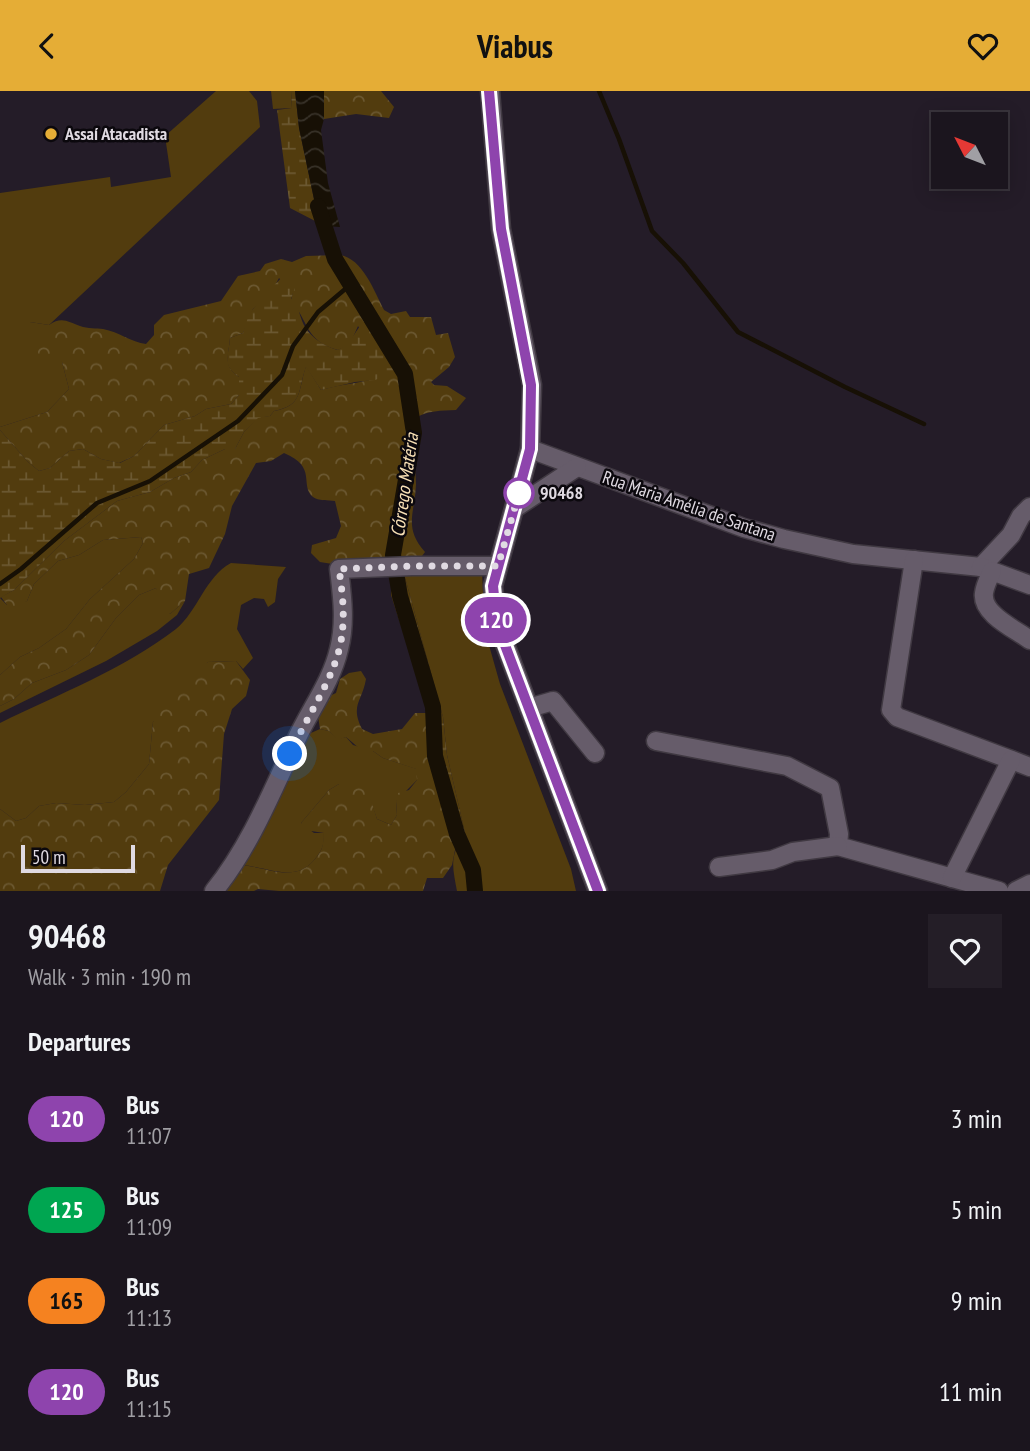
<!DOCTYPE html>
<meta charset="utf-8">
<style>
:root{--surface:#1b151e;--page:#241e27;--text:#f1f3f6;--muted:#a09fa4;--line:#39343c;--accent:#e5ad36}
body{margin:0;font-family:"PT Sans Narrow",sans-serif;background:var(--page);color:var(--text);height:100vh;display:flex;flex-direction:column;font-size:26px;white-space:nowrap}
*{box-sizing:border-box;margin:0}
p{font-size:23px;color:var(--muted)}
.icon{flex:none;width:38px;height:38px;fill:none;stroke:currentColor;stroke-width:2;stroke-linecap:round;stroke-linejoin:round}
.map{position:relative;height:800px;overflow:hidden}
.sheet{display:flex;flex-direction:column;background:var(--surface);flex:1}
.sheet>*{flex:none}
.badge{padding:0 14px;border-radius:23px;font-size:24px;line-height:46px}
.needle{width:46px;rotate:312deg}
.fabs{position:absolute;left:931px;top:21px;display:grid;gap:14px}
.fabs a{display:grid;place-items:center;width:77px;height:77px;border-radius:0px;background:var(--surface);box-shadow:0 4px 18px #0003,0 0 0 2px var(--line);font-size:35px}
.scale{position:absolute;left:21px;bottom:18px;width:114px;box-sizing:border-box;padding-left:7px;border:4px solid #e0dae2;border-top:0;font-size:19px;line-height:24px;white-space:nowrap;color:#e0dae2;-webkit-text-stroke:5px #0b080d;paint-order:stroke}
.you{position:absolute;width:35px;height:35px;margin:-18px;border:5px solid #fff;border-radius:50%;background:#1a73e8;box-shadow:0 0 0 10px #1a73e833}
.map>.badge{position:absolute;translate:-50% -50%;box-shadow:0 0 0 4px #fff}
h2{padding:0 28px;font-size:26px;line-height:63px}
.round{display:grid;place-items:center;flex:none;width:74px;height:74px;border-radius:0px;background:var(--page)}
.summary{display:flex;align-items:center;justify-content:space-between;height:119px;padding:0 28px}
h1{font-size:33px;font-weight:600;line-height:52px}
ul{padding:0;list-style:none}
li{display:flex;align-items:center;gap:21px;height:91px;padding:0 28px}
li div{flex:1}
li b{display:block;font-size:26px}
li em{font-style:normal}
li .badge{min-width:77px;font-weight:700;text-align:center}
header{display:flex;justify-content:space-between;align-items:center;height:91px;padding:0 28px;background:var(--accent);color:#111;font-size:32px;font-weight:600}
.map>svg:first-child{display:block}
.green{fill:#523c0e}
.forest{fill:url(#forest-crowns)}
.wetland{fill:url(#wetland-marsh)}
.water{fill:url(#water-waves)}
.lines{fill:none;stroke-linecap:round;stroke-linejoin:round}
.stream{stroke:#171005;stroke-width:4.5}
.canal{stroke:#171005;stroke-width:16}
.minor-casing{stroke:#403942;stroke-width:21}
.minor{stroke:#665c6a;stroke-width:18}
.line-casing{stroke:#fff;stroke-width:16}
.line{stroke:#8e44ad;stroke-width:10}
.walk{stroke:#e0dae2;stroke-width:7;stroke-dasharray:0 12.6}
.poi-dot{fill:#e5ad36;stroke:#0b080d;stroke-width:2.5}
.stop-dot{fill:#fff;stroke:#8e44ad;stroke-width:3.5}
.labels{text-anchor:middle;stroke-width:5;stroke-linejoin:round;paint-order:stroke}
.poi-label{font-size:18px;font-weight:bold;fill:#e0dae2;stroke:#0b080d;text-anchor:start}
.stop-label{font-size:18px;font-weight:bold;fill:#e0dae2;stroke:#0b080d;text-anchor:start}
.street-label{font-size:18px;fill:#e0dae2;stroke:#0b080d}
.water-label{font-size:19px;font-style:italic;fill:#f9e1b6;stroke:#0b080d}
</style>
<header><svg class="icon" aria-label="back" viewBox="0 0 24 24"><path d="M15 5l-7 7 7 7"/></svg>Viabus<svg class="icon" aria-label="heart" viewBox="0 0 24 24"><path d="M12 20l-8-8c-3-5 5-10 8-4 3-6 11-1 8 4z"/></svg></header>
<div class="map">
<svg width="1030" height="800" viewBox="0 0 1030 800">
<defs>
<pattern id="forest-crowns" width="20" height="18" patternUnits="userSpaceOnUse" patternTransform="scale(1.75)"><rect width="20" height="18" fill="#523c0e"/><path d="M2 6a3 3 0 1 1 6 0M12 15a3 3 0 1 1 6 0" fill="none" stroke="#6b5831"/></pattern>
<pattern id="wetland-marsh" width="20" height="14" patternUnits="userSpaceOnUse" patternTransform="scale(1.75)"><rect width="20" height="14" fill="#523c0e"/><path d="M1 5h8M5 5V1M11 12h8M15 12V8" fill="none" stroke="#6b5831"/></pattern>
<pattern id="water-waves" width="16" height="10" patternUnits="userSpaceOnUse" patternTransform="scale(1.75)"><rect width="16" height="10" fill="#171005"/><path d="M0 5q4-4 8 0t8 0" fill="none" stroke="#383229"/></pattern>
</defs>
<rect width="100%" height="100%" fill="#241c28"/>
<g class="green">
<path d="M 216,0 L 249,0 L 257,10 L 260,36 L 49,234 L 30,231 L 62,271 L 69,298 L 47,321 L 0,336 L 0,102 L 110,86 L 111,96 L 171,86 L 165,45 Z"/>
<path d="M 271,0 L 291,0 L 292,17 L 273,18 Z"/>
<path d="M 141,446 L 143,452 L 134,468 L 90,508 L 66,538 L 39,557 L 20,566 L 0,584 L 0,507 L 7,514 L 27,510 L 34,493 L 58,470 L 79,464 L 103,449 Z"/>
<path d="M 231,472 L 286,476 L 278,488 L 275,511 L 268,516 L 264,508 L 254,507 L 241,514 L 237,538 L 253,567 L 243,578 L 236,570 L 208,571 L 153,631 L 149,673 L 126,701 L 114,711 L 85,714 L 56,712 L 39,715 L 26,727 L 16,730 L 0,718 L 0,632 C 59,603 124,578 176,538 C 198,520 205,486 231,472 Z"/>
<path d="M 403,479 L 482,481 L 485,540 L 500,593 L 571,778 L 576,800 L 457,800 C 453,779 448,761 466,746 L 447,664 L 443,626 Z"/>
<path d="M 156,497 L 170,523 L 185,510 L 177,524 L 157,540 L 106,570 L 0,622 L 0,615 L 14,608 L 32,592 L 66,579 L 89,564 L 116,527 L 139,504 Z"/>
<path d="M 320,638 L 329,640 L 338,648 L 346,646 L 353,654 L 373,660 L 383,667 L 417,678 L 417,689 L 396,710 L 397,724 L 391,734 L 377,728 L 365,694 L 339,693 L 329,699 L 301,732 L 314,742 L 324,742 C 324,754 323,758 315,768 C 295,793 269,776 241,774 L 304,645 Z"/>
</g>
<g class="forest">
<path d="M 324,0 L 381,0 L 394,16 L 389,27 L 356,23 L 324,28 Z"/>
<path d="M 340,164 C 363,168 374,200 384,219 L 391,223 L 406,220 L 410,226 L 431,226 L 436,244 L 448,242 L 455,266 L 449,276 L 431,291 L 434,294 L 447,295 L 466,307 L 456,319 C 440,320 429,319 415,327 C 416,341 414,353 414,366 C 414,375 416,384 416,393 C 415,422 403,436 425,461 L 419,469 L 339,474 L 320,471 L 311,462 L 312,454 L 336,447 L 341,435 L 335,410 C 329,409 318,410 313,406 C 299,394 318,376 284,362 L 271,370 L 256,372 L 232,415 L 225,443 L 209,477 L 189,483 L 185,510 L 170,523 L 159,513 L 156,497 L 139,504 L 116,527 L 89,564 L 66,579 L 32,592 L 14,608 L 0,615 L 0,584 L 20,566 L 39,557 L 66,538 L 90,508 L 134,468 L 143,452 L 141,446 L 103,449 L 79,464 L 58,470 L 34,493 L 27,510 L 14,517 L 7,514 L 1,506 L 14,499 L 64,450 L 117,410 L 150,401 L 174,387 L 191,381 L 202,369 L 225,358 L 235,358 L 244,341 L 258,326 L 270,325 L 274,320 C 303,315 298,299 306,275 L 321,299 C 344,292 369,292 390,282 L 358,235 L 350,253 L 338,259 C 305,250 309,231 291,209 L 293,201 L 279,187 L 272,200 L 253,218 L 243,242 L 230,247 C 229,263 222,275 239,286 L 239,304 L 231,313 L 206,318 L 195,325 L 164,334 L 134,365 L 119,372 L 101,368 L 83,358 L 69,360 L 50,377 L 39,380 L 28,371 L 0,339 L 0,336 L 47,321 L 69,298 L 62,271 L 40,269 L 30,231 L 49,234 C 62,225 68,231 80,235 C 88,238 96,237 103,238 C 119,241 131,251 146,253 L 154,244 L 154,234 L 164,224 L 221,210 L 238,185 L 260,180 L 265,173 L 281,168 L 292,171 L 306,165 Z"/>
<path d="M 236,570 L 250,589 L 246,605 L 232,618 L 224,643 L 219,709 L 168,774 L 160,800 L 0,800 L 0,718 L 16,730 L 26,727 L 39,715 L 56,712 L 85,714 L 114,711 L 126,701 L 149,673 L 153,631 L 172,595 L 208,571 Z"/>
<path d="M 361,580 L 366,588 C 362,611 350,614 362,638 L 373,643 L 402,638 L 415,622 L 427,622 L 432,630 L 431,656 L 435,676 L 456,754 L 452,774 L 443,787 L 427,787 L 423,800 L 279,800 L 258,798 L 254,800 L 219,800 L 241,774 C 268,776 295,793 315,768 C 323,759 323,754 324,742 L 305,739 L 301,732 L 329,699 L 339,693 L 366,693 L 377,728 L 391,734 L 397,724 L 396,710 L 398,702 L 409,699 L 417,689 L 416,678 L 383,667 L 373,660 L 366,663 L 346,646 L 338,649 L 329,640 L 320,638 L 318,625 L 321,609 L 336,602 L 340,588 L 349,582 Z"/>
</g>
<g class="wetland">
<path d="M 291,0 L 295,0 L 299,37 L 319,132 L 290,117 L 277,19 L 292,17 Z"/>
<path d="M 285,184 L 299,185 L 291,208 L 296,211 C 299,217 299,222 301,227 C 306,244 323,255 338,259 C 354,250 355,238 369,225 L 402,278 L 375,289 L 355,291 L 321,299 L 306,276 C 297,300 304,314 274,320 L 270,325 L 258,327 L 244,341 L 235,358 L 225,358 L 202,369 L 191,381 L 174,387 L 150,401 L 117,410 L 64,450 L 14,499 L 0,507 L 0,339 L 28,371 L 39,380 L 50,377 L 69,360 L 83,358 L 101,368 L 120,372 L 134,365 L 164,334 L 195,325 L 206,318 L 231,313 L 239,304 L 239,286 C 221,274 229,264 230,247 L 243,242 C 245,235 247,227 251,221 C 254,216 281,186 285,184 Z"/>
<path d="M 391,479 L 403,479 L 443,626 L 447,664 L 466,746 L 456,754 L 431,656 L 432,630 L 391,504 Z"/>
</g>
<path class="water" d="M 295,0 L 324,0 L 324,28 L 321,39 L 328,92 L 340,136 L 325,135 L 319,132 L 299,37 Z"/>
<g class="lines">
<g class="stream">
<path d="M 599,0 L 619,48 L 652,140 L 683,172 L 738,241 L 845,296 L 924,333"/>
<path d="M 0,493 L 21,478 L 97,412 L 150,390 L 238,330 L 282,284 L 293,255 L 318,221 L 350,194"/>
</g>
<path class="canal" d="M 318,115 L 335,168 L 405,283 L 414,342 L 393,464 L 400,505 L 433,616 L 435,665 L 457,743 L 473,779 L 475,800"/>
<defs>
<g id="minor">
<path d="M 490,0 L 501,138 L 532,294 L 530,358 L 493,495 L 497,532 L 598,800"/>
<path d="M 530,358 L 744,437 L 784,448 L 853,463 L 981,476 L 1011,444 L 1021,425 L 1030,416"/>
<path d="M 515,417 L 577,376"/>
<path d="M 914,469 L 891,619 L 897,626 L 1030,676"/>
<path d="M 981,476 L 1030,494"/>
<path d="M 992,480 C 989,487 985,494 984,502 C 981,523 1015,538 1030,549"/>
<path d="M 529,617 L 553,610 L 595,662"/>
<path d="M 656,650 L 787,675 L 830,697 L 839,743 L 838,755 L 999,800"/>
<path d="M 719,776 L 772,769 L 793,761 L 838,755"/>
<path d="M 952,787 L 1011,669"/>
<path d="M 214,800 C 251,754 273,698 298,645 C 312,616 332,589 339,558 C 346,531 342,504 339,478 L 412,475 L 498,475"/>
<path d="M 1016,800 L 1030,793"/>
</g>
</defs>
<use href="#minor" class="minor-casing"/>
<use href="#minor" class="minor"/>
</g>
<g class="lines">
<defs>
<path id="line" d="M 489,0 L 501,138 L 531,294 L 530,358 L 493,495 L 497,533 L 598,800"/>
</defs>
<use href="#line" class="line-casing"/>
<use href="#line" class="line"/>
<path class="walk" d="M 290,663 C 306,626 338,583 342,543 C 345,521 342,499 339,478 L 412,475 L 498,475 L 519,402"/>
</g>
<circle class="poi-dot" cx="51" cy="43" r="7"/>
<circle class="stop-dot" cx="519" cy="402" r="14"/>
<g class="labels">
<g class="poi-label">
<text x="65" y="49">Assaí Atacadista</text>
</g>
<g class="stop-label">
<text x="540" y="408">90468</text>
</g>
<g class="street-label">
<text transform="translate(689 415) rotate(19)" y="6">Rua Maria Amélia de Santana</text>
</g>
<g class="water-label">
<text transform="translate(404 394) rotate(-82)" y="7">Córrego Matéria</text>
</g>
</g>
</svg>
<div class="fabs">
<a><svg class="needle" viewBox="-14 -14 28 28"><path d="M0-13l5 13h-10z" fill="#e53935"/><path d="M0 13l5-13h-10z" fill="#a09fa4"/></svg></a>
</div>
<div class="scale">50 m</div>
<div class="you" style="left:290px;top:663px"></div>
<b class="badge" style="left:496px;top:529px;background:#8e44ad;color:#fff">120</b>
</div>
<section class="sheet">
<div class="summary"><div><h1>90468</h1><p>Walk · 3 min · 190 m</p></div><a class="round"><svg class="icon" aria-label="heart" viewBox="0 0 24 24"><path d="M12 20l-8-8c-3-5 5-10 8-4 3-6 11-1 8 4z"/></svg></a></div>
<h2>Departures</h2>
<ul>
<li><span class="badge" style="background:#8e44ad;color:#fff">120</span><div><b>Bus</b><p>11:07</p></div><em>3 min</em></li>
<li><span class="badge" style="background:#00a651;color:#fff">125</span><div><b>Bus</b><p>11:09</p></div><em>5 min</em></li>
<li><span class="badge" style="background:#f58220;color:#111">165</span><div><b>Bus</b><p>11:13</p></div><em>9 min</em></li>
<li><span class="badge" style="background:#8e44ad;color:#fff">120</span><div><b>Bus</b><p>11:15</p></div><em>11 min</em></li>
</ul>
</section>
